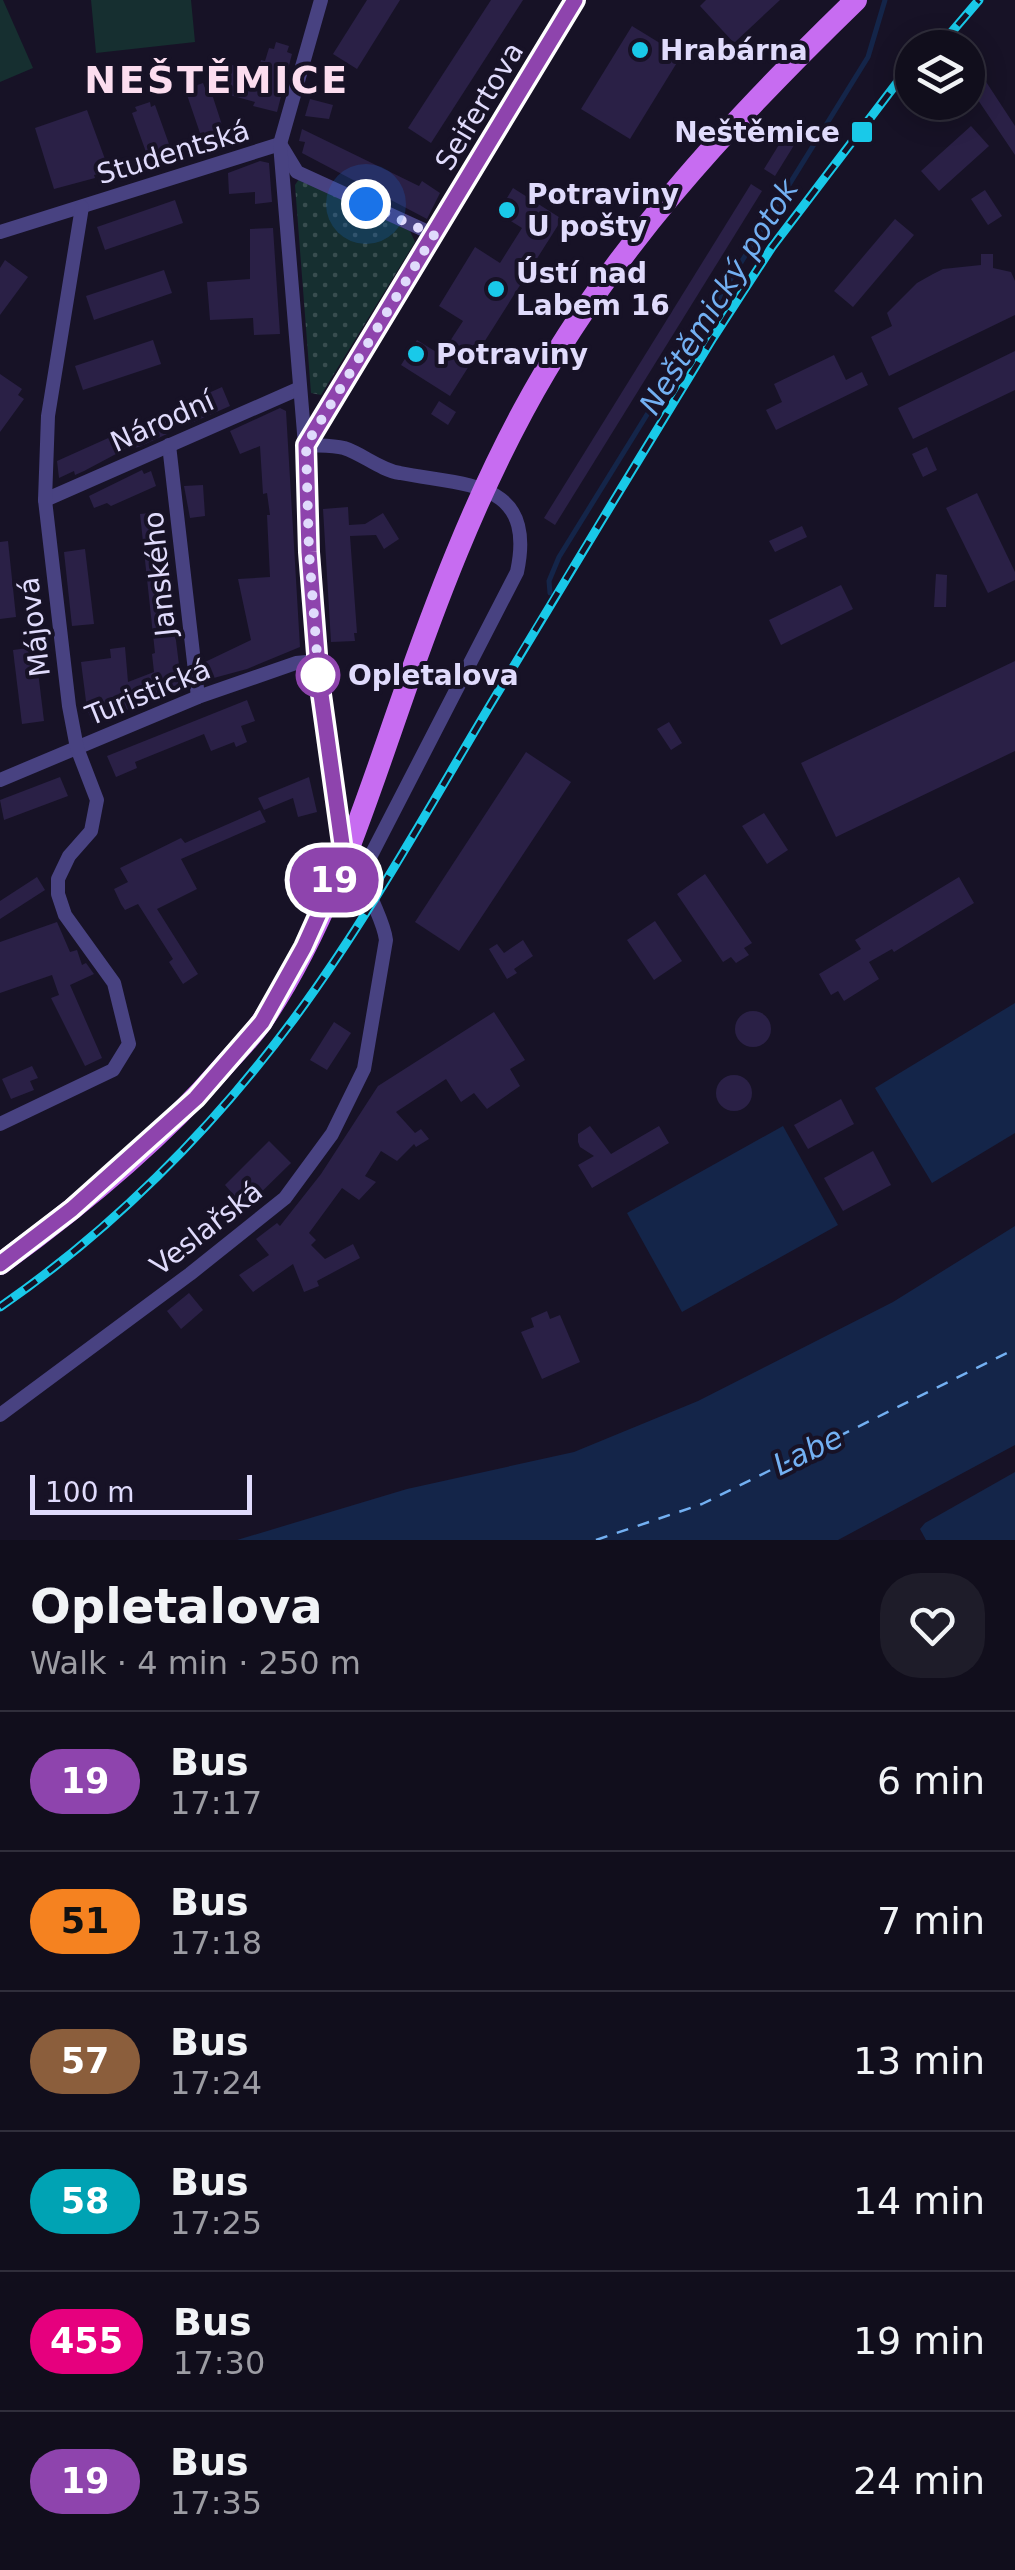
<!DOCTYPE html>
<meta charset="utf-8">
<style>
:root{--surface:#110e1c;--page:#1e1c29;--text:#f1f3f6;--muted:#9c9ca3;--line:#302e3b}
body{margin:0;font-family:"DejaVu Sans",sans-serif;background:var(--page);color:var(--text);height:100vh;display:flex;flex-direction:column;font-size:38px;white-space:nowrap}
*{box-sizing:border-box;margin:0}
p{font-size:32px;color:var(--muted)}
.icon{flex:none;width:55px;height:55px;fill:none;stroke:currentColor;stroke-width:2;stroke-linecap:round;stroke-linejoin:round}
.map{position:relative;height:1540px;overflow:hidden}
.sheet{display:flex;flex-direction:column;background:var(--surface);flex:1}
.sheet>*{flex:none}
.badge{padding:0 20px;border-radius:32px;font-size:35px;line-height:65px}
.controls{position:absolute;left:895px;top:30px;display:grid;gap:20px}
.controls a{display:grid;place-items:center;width:90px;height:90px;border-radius:50%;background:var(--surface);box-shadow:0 5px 25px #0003,0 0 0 2px var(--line);font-size:50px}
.scale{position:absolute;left:30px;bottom:25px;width:222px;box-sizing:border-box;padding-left:10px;border:5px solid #e0dbfc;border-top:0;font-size:28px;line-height:35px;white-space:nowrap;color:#e0dbfc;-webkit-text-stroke:8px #171226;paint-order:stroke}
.you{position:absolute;width:50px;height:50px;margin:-25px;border:8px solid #fff;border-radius:50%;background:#1a73e8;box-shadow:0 0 0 15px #1a73e833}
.map>.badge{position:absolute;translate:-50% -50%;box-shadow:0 0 0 5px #fff}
.round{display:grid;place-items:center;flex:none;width:105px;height:105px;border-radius:40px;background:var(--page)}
.headline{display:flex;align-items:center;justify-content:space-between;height:170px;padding:0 30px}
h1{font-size:48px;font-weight:800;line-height:75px}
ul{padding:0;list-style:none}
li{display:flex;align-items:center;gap:30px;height:140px;padding:0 30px;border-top:2px solid var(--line)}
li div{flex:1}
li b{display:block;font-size:38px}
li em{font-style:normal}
li .badge{min-width:110px;font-weight:700;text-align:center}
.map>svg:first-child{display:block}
.park{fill:url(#park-dots)}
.pitch{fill:#162f30}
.water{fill:#142549}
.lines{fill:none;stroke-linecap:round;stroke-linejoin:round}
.stream{stroke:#142549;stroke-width:5}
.ferry{stroke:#73b0f2;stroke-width:2.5;stroke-dasharray:12 10;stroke-linecap:butt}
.building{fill:#2a2046}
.minor{stroke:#484281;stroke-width:14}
.tertiary{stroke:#484281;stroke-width:18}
.primary{stroke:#c76cf1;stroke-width:22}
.rail-casing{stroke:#19c9e9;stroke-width:9}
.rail{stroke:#171226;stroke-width:5;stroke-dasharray:15;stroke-linecap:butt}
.line-casing{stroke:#fff;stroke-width:22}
.line{stroke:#8e44ad;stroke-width:15}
.walk{stroke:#e0dbfc;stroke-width:10;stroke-dasharray:0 18}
.poi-dot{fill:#19c9e9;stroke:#171226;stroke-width:4}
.stop-dot{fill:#fff;stroke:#8e44ad;stroke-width:5}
.labels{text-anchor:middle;stroke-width:8;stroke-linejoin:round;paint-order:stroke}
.poi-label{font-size:28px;font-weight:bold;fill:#e0dbfc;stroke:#171226;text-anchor:start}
.street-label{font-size:28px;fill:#e0dbfc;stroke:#171226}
.stop-label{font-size:28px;font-weight:bold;fill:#e0dbfc;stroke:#171226;text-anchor:start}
.water-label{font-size:30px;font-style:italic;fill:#73b0f2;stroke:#171226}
.district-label{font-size:38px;font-weight:bold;letter-spacing:2.5px;fill:#fcddef;stroke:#171226}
</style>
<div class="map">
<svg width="1015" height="1540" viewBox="0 0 1015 1540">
<defs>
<pattern id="park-dots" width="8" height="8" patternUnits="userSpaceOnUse" patternTransform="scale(2.5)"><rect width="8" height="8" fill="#162f30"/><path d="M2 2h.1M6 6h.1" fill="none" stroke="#384d4f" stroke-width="1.8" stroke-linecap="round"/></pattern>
</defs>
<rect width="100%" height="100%" fill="#171226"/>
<path class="park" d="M 299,179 L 410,231 L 415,242 L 321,395 L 311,393 L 295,185 Z"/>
<g class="pitch">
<path d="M 0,0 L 3,0 L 33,68 L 0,82 Z"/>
<path d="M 91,0 L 191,0 L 195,42 L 96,53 Z"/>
</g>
<g class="water">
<path d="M 1015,1003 L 1015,1133 L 932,1183 L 875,1088 Z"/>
<path d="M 783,1126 L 838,1225 L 682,1312 L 627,1213 Z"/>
<path d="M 1015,1226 L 1015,1445 L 838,1540 L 237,1540 L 407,1489 L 574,1452 L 698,1401 L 893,1302 Z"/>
<path d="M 1015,1472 L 1015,1540 L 926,1540 L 920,1529 L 925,1523 Z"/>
</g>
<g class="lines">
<path class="stream" d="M 550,593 L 549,581 L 559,557 L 868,57 L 885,0"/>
<path class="ferry" d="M 596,1540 L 702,1504 L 1015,1349"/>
</g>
<g class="building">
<path d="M 367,0 L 400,0 L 357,69 L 333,54 Z"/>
<path d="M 491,0 L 523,0 L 431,143 L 408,128 Z"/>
<path d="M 706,0 L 780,0 L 734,43 L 700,6 Z"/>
<path d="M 632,26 L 681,56 L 630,139 L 581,109 Z"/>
<path d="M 276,42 L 289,46 L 287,52 L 292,54 L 277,112 L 253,106 L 255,102 L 226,94 L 232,65 L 258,71 L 261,60 L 265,61 L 269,48 L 274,49 Z"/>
<path d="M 977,68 L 1015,126 L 1015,155 L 974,94 L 977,92 L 968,74 Z"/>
<path d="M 203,83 L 205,88 L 210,88 L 222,125 L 218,127 L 220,132 L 206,137 L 204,132 L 200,133 L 187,95 L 191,93 L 189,88 Z"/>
<path d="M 310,99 L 333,105 L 329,119 L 305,116 Z"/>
<path d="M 150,102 L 151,107 L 155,105 L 169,144 L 165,145 L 166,151 L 152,156 L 150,150 L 146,152 L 132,113 L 137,111 L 135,107 Z"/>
<path d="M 87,110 L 109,170 L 94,175 L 95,178 L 54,189 L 35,128 Z"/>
<path d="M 793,122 L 804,129 L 775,176 L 764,169 Z"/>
<path d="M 971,126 L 989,146 L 939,191 L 921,171 Z"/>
<path d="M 302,129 L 419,186 L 422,181 L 440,193 L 427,219 L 302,153 L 305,142 L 299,141 Z"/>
<path d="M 260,161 L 269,163 L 272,202 L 255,204 L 255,192 L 229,194 L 228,173 Z"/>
<path d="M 751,184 L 762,191 L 555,525 L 544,518 Z"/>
<path d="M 513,188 L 562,219 L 450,396 L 401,365 L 417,340 L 441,355 L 463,321 L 439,306 L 475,247 L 500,263 L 522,228 L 498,213 Z"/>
<path d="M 985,190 L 1002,216 L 988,225 L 971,199 Z"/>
<path d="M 175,200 L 183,223 L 105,250 L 97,227 Z"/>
<path d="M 895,219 L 914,235 L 853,307 L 834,291 Z"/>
<path d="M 273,228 L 280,334 L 254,335 L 253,318 L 210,320 L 207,282 L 250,279 L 250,229 Z"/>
<path d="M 981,254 L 993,254 L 993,268 L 1011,272 L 1015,281 L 1015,315 L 889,376 L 871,337 L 892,326 L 887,313 L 917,283 L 933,274 L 943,269 L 981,265 Z"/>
<path d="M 5,260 L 28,277 L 0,315 L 0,268 Z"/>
<path d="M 164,270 L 172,293 L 94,320 L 86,296 Z"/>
<path d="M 153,340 L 161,364 L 83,390 L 75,366 Z"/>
<path d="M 1015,351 L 1015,390 L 913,439 L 898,408 Z"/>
<path d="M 834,355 L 846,380 L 862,372 L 868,385 L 776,430 L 766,410 L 782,402 L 774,384 Z"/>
<path d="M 0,374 L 22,389 L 18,395 L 24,399 L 0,432 Z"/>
<path d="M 222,387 L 230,406 L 189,424 L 187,421 L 165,430 L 167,434 L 141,446 L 132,449 L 131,446 L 84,471 L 75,475 L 74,471 L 59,478 L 57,461 Z"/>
<path d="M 439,401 L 456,412 L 448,425 L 431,414 Z"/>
<path d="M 280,408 L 286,411 L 300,647 L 247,669 L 210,679 L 205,662 L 251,640 L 238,579 L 270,577 L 267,515 L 270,515 L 267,493 L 263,494 L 260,446 L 240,454 L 230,431 Z"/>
<path d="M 927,447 L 937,470 L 923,477 L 912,454 Z"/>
<path d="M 142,470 L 144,474 L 151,471 L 156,486 L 111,506 L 107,503 L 94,508 L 89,496 Z"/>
<path d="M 203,485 L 205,516 L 190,518 L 184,486 Z"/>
<path d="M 977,493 L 1015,572 L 1015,580 L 988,593 L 946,508 Z"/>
<path d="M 348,507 L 349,525 L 365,524 L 383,513 L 399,539 L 384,549 L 376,535 L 350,536 L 357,633 L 354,633 L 355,641 L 331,642 L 323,509 Z"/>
<path d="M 160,512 L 181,681 L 175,691 L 93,723 L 87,709 L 81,662 L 111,658 L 110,649 L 125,647 L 128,682 L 154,672 L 152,654 L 155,653 L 140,514 Z"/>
<path d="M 802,526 L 807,537 L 775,552 L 769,541 Z"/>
<path d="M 8,541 L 16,617 L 0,619 L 0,542 Z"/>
<path d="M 85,549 L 94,624 L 72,626 L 64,552 Z"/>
<path d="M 936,574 L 947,575 L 946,607 L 934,607 Z"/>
<path d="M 841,585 L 853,609 L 781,645 L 769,620 Z"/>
<path d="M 35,647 L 44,721 L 22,724 L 13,650 Z"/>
<path d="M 1015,661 L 1015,751 L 836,837 L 801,763 Z"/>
<path d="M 247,700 L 255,721 L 241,726 L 247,742 L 236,747 L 234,742 L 211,751 L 204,734 L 135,762 L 137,768 L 116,777 L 107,756 Z"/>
<path d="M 669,722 L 682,743 L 671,750 L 657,729 Z"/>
<path d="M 526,752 L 571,782 L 459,951 L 415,922 Z"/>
<path d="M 60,777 L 68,796 L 4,820 L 0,800 Z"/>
<path d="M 309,777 L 317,812 L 298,817 L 293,798 L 264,810 L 258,798 Z"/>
<path d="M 260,810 L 266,822 L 181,859 L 197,889 L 157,909 L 198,974 L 183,984 L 169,962 L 173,959 L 138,904 L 125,910 L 121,904 L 114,889 L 128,882 L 120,868 L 181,838 L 185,843 Z"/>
<path d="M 764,813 L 788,850 L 767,864 L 742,826 Z"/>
<path d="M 705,874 L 752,943 L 744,948 L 749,955 L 736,963 L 731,957 L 723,962 L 677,894 Z"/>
<path d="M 37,877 L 45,890 L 0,919 L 0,901 Z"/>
<path d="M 959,877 L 974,903 L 894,952 L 892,949 L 869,962 L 879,979 L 844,1001 L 838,991 L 831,995 L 819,974 L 861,949 L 855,940 Z"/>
<path d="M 655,921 L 682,961 L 654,980 L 627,940 Z"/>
<path d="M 57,922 L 70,952 L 77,950 L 82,965 L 86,963 L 94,974 L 70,985 L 102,1058 L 85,1066 L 51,998 L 59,995 L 52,975 L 0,993 L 0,942 Z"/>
<path d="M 523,940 L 533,956 L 514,969 L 517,973 L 507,979 L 489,949 L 497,944 L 504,953 Z"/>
<circle cx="753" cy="1029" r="18"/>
<path d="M 494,1012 L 525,1060 L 510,1069 L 520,1086 L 487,1109 L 474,1093 L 461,1102 L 446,1079 L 396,1112 L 415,1133 L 421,1129 L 429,1139 L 416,1147 L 414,1144 L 397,1161 L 381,1151 L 365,1176 L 376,1182 L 359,1200 L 342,1188 L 309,1233 L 316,1240 L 311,1245 L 325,1259 L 353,1244 L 360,1258 L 317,1281 L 319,1286 L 304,1292 L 293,1264 L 253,1292 L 239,1275 L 269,1255 L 256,1239 L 277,1223 L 280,1226 L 321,1174 L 378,1086 Z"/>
<path d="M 334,1022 L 351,1033 L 327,1070 L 310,1060 Z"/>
<path d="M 32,1066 L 38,1078 L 30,1081 L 34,1090 L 11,1099 L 2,1079 Z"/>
<circle cx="734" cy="1093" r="18"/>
<path d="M 841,1099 L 854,1124 L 808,1149 L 794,1125 Z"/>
<path d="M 590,1126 L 611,1154 L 659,1126 L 669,1143 L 592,1188 L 578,1165 L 594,1156 L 580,1147 L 578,1142 L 578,1134 Z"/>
<path d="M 269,1141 L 291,1163 L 245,1208 L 225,1185 Z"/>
<path d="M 873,1151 L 891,1185 L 843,1211 L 824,1178 Z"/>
<path d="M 189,1293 L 203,1310 L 181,1329 L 167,1311 Z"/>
<path d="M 547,1311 L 550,1319 L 560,1315 L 580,1362 L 542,1379 L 521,1332 L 534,1327 L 531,1318 Z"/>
</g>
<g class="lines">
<g class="minor">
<path d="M 0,232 L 280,144 L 297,172 L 435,235"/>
<path d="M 169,445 L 198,697"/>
<path d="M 45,500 L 298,389"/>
<path d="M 0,780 L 198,697 L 296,663 L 317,661"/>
<path d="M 0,1124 L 113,1070 L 129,1044 L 114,983 L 65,915 L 58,894 L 58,879 L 69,856 L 91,831 L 97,800 L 77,748 L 69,706 L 45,500 L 48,416 L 82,207"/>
<path d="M 0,1415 L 190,1274 L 285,1198 L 332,1134 L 364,1069 L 386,940 C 383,915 361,889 366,865 L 517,572 C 537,479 464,486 400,473 C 380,470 363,454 344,448 C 332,445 318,446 305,445 L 280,144 L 321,0"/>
</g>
<path class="tertiary" d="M 344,858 L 319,680 L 309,552 L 305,445 L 575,0"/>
<path class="primary" d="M 0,1264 C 80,1206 158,1142 222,1068 C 236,1052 252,1037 263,1020 C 328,924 364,807 402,699 C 436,601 474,502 523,411 C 608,253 728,124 856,0"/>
<defs>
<g id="rail">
<path d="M 938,48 L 979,0"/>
<path d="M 0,1307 C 114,1228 214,1127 296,1016 C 368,918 427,811 489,707 C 563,583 638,461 713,338 L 772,247 L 912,63"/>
</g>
</defs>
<use href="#rail" class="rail-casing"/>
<use href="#rail" class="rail"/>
</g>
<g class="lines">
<defs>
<path id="line" d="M 0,1264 L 72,1209 L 196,1098 L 262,1022 L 304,947 L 344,858 L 319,680 L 309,552 L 306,445 L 575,0"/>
</defs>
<use href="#line" class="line-casing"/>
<use href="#line" class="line"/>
<path class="walk" d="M 318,675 L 319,680 L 309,552 L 306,445 L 434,235 L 366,204"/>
</g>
<g class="poi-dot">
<circle cx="640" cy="50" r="10"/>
<rect x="850" y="120" width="24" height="24" rx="5"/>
<circle cx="507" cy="210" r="10"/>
<circle cx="496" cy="289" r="10"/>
<circle cx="416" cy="354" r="10"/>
</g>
<circle class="stop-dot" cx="318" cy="675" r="20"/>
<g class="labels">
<g class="poi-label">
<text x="660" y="60">Hrabárna</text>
<text x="840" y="142" text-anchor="end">Neštěmice</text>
<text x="527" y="204">Potraviny<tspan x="527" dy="32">U pošty</tspan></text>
<text x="516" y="283">Ústí nad<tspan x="516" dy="32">Labem 16</tspan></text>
<text x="436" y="364">Potraviny</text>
</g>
<g class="street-label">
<text transform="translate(479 106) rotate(-59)" y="10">Seifertova</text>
<text transform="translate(173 152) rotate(-17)" y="10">Studentská</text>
<text transform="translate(162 421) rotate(-24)" y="10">Národní</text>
<text transform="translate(159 574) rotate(-96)" y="10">Janského</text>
<text transform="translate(34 627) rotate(-97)" y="10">Májová</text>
<text transform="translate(148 692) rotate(-22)" y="10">Turistická</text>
<text transform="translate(206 1228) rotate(-38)" y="10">Veslařská</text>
</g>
<g class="stop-label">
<text x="348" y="685">Opletalova</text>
</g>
<g class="water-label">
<text transform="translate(719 297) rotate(-58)" y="10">Neštěmický potok</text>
<text transform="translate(808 1451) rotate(-26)" y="10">Labe</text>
</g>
<g class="district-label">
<text x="217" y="93">NEŠTĚMICE</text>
</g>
</g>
</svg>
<div class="controls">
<a><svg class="icon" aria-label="layers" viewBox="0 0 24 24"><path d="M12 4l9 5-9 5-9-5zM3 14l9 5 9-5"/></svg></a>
</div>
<div class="scale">100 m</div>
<div class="you" style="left:366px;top:204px"></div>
<b class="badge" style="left:334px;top:880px;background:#8e44ad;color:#fff">19</b>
</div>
<section class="sheet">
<div class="headline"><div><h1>Opletalova</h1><p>Walk · 4 min · 250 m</p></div><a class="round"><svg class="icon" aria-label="heart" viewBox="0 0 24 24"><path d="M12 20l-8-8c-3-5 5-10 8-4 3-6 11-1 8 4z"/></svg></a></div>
<ul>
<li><span class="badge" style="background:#8e44ad;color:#fff">19</span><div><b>Bus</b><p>17:17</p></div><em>6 min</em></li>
<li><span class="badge" style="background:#f58220;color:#111">51</span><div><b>Bus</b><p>17:18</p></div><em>7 min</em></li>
<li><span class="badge" style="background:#8b5e3c;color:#fff">57</span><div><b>Bus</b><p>17:24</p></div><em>13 min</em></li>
<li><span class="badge" style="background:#00a3b4;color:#fff">58</span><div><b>Bus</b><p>17:25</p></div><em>14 min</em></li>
<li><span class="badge" style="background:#e6007e;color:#fff">455</span><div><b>Bus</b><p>17:30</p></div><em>19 min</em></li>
<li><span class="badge" style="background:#8e44ad;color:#fff">19</span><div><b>Bus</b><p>17:35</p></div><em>24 min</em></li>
</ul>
</section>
